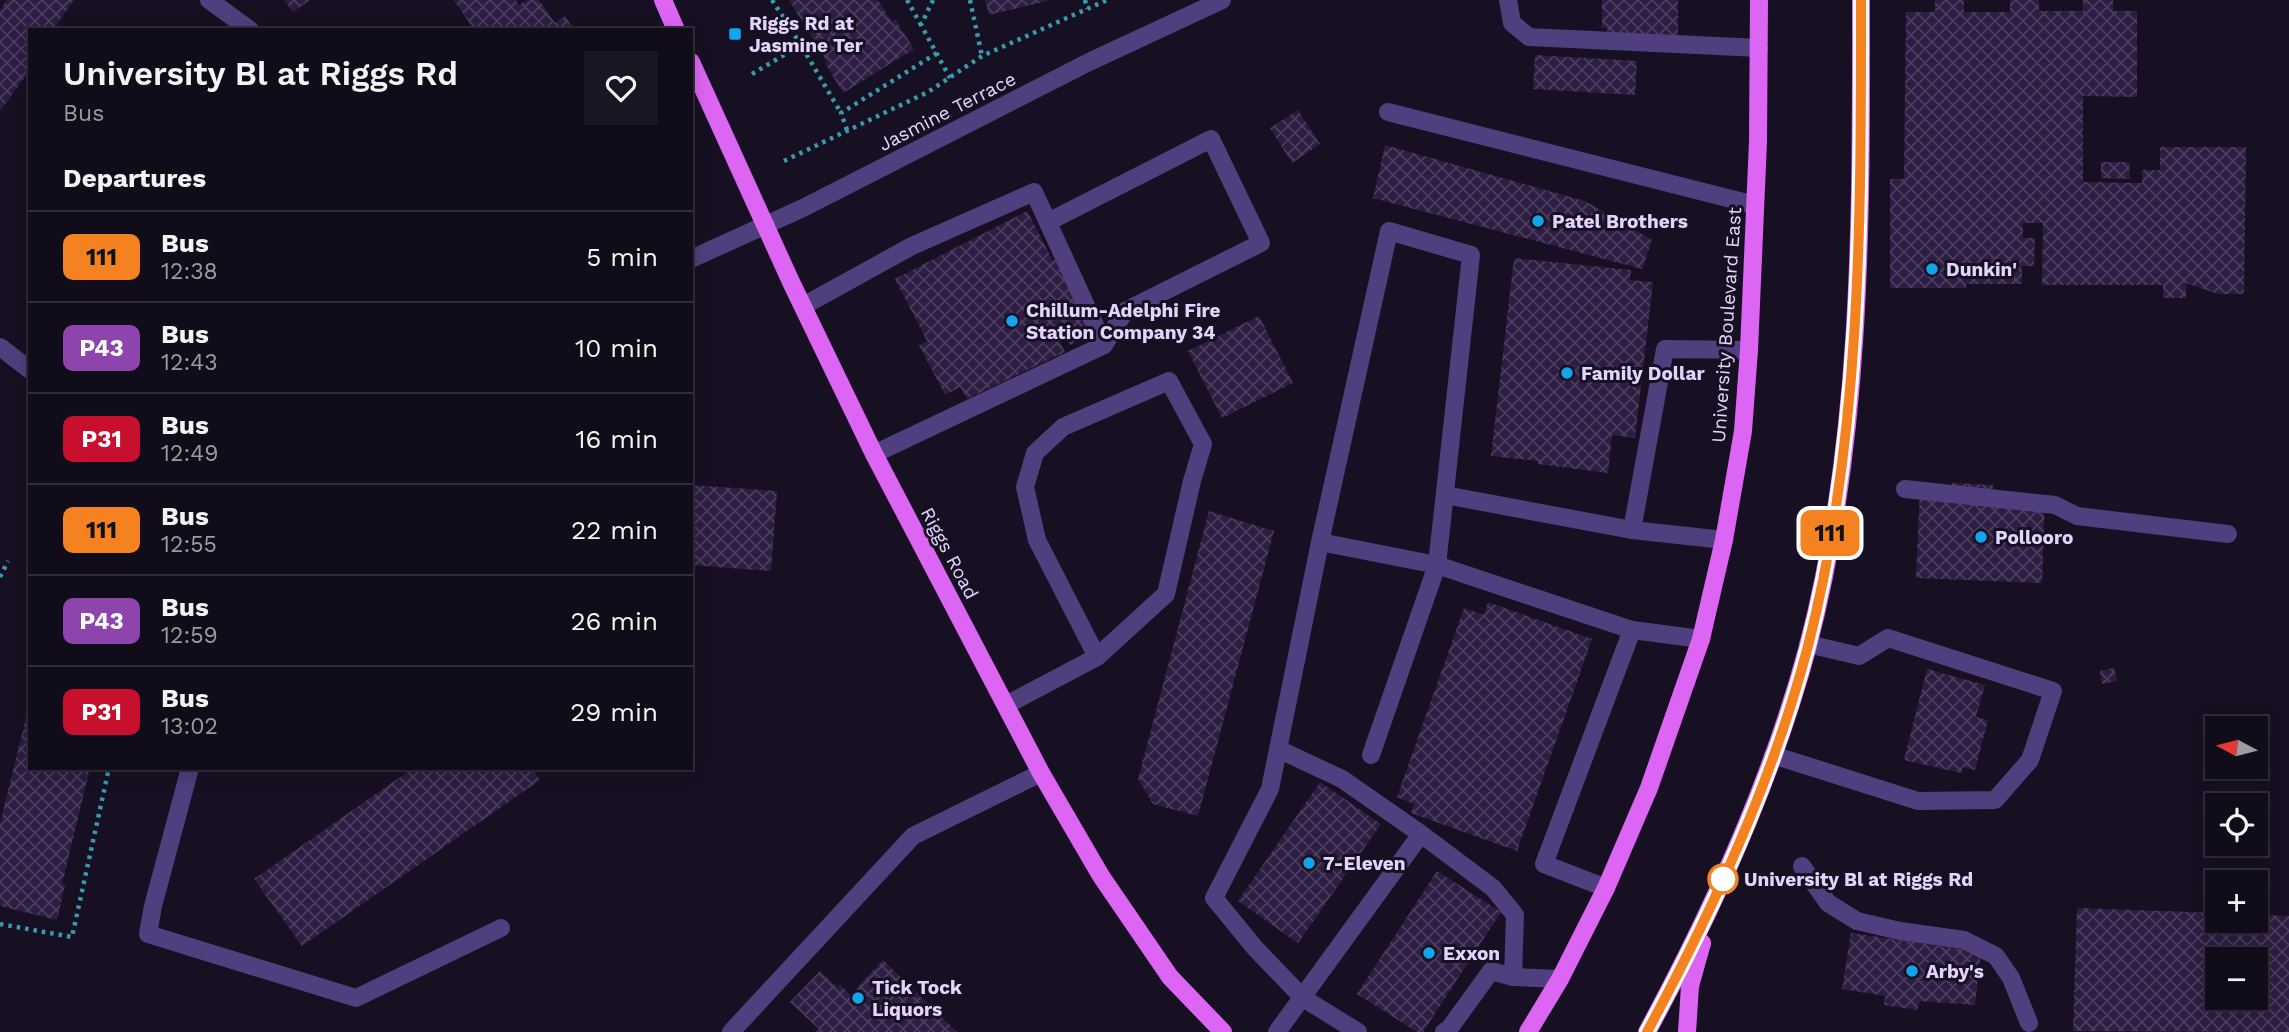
<!DOCTYPE html>
<meta charset="utf-8">
<style>
:root{--surface:#110c1a;--page:#1a1523;--text:#f1f3f6;--muted:#9c9ba2;--line:#302c39}
body{margin:0;font-family:"Work Sans",sans-serif;background:var(--page);color:var(--text);height:100vh;display:flex;flex-direction:column;font-size:26px;white-space:nowrap}
*{box-sizing:border-box;margin:0}
p{font-size:23px;color:var(--muted)}
.icon{flex:none;width:38px;height:38px;fill:none;stroke:currentColor;stroke-width:2;stroke-linecap:round;stroke-linejoin:round}
.map{position:relative;flex:1;overflow:hidden}
.panel{position:absolute;left:28px;top:28px;width:665px;height:742px;display:flex;flex-direction:column;background:var(--surface);border-radius:0px;box-shadow:0 4px 18px #0003,0 0 0 2px var(--line)}
.panel>*{flex:none}
.badge{padding:0 14px;border-radius:10px;font-size:24px;line-height:46px}
.needle{width:46px;rotate:277deg}
.tools{position:absolute;left:2205px;top:716px;display:grid;gap:14px}
.tools a{display:grid;place-items:center;width:63px;height:63px;border-radius:0px;background:var(--surface);box-shadow:0 4px 18px #0003,0 0 0 2px var(--line);font-size:35px}
.map>.badge{position:absolute;translate:-50% -50%;box-shadow:0 0 0 4px #fff}
h2{padding:0 35px;font-size:26px;line-height:63px}
.round{display:grid;place-items:center;flex:none;width:74px;height:74px;border-radius:0px;background:var(--page)}
.head{display:flex;align-items:center;justify-content:space-between;height:119px;padding:0 35px}
h1{font-size:33px;font-weight:600;line-height:52px}
ul{padding:0;list-style:none}
li{display:flex;align-items:center;gap:21px;height:91px;padding:0 35px;border-top:2px solid var(--line)}
li div{flex:1}
li b{display:block;font-size:26px}
li em{font-style:normal}
li .badge{min-width:77px;font-weight:700;text-align:center}
.map>svg:first-child{display:block}
.building{fill:url(#building-cross-hatch);fill-rule:evenodd}
.lines{fill:none;stroke-linecap:round;stroke-linejoin:round}
.path{stroke:#389aad;stroke-width:4.5;stroke-dasharray:3.5 5;stroke-linecap:butt}
.minor{stroke:#4f3f7e;stroke-width:18}
.major{stroke:#dd65f3;stroke-width:18}
.line-casing{stroke:#fff;stroke-width:16}
.line{stroke:#f58220;stroke-width:10}
.poi-dot{fill:#12a5eb;stroke:#171023;stroke-width:2.5}
.stop-dot{fill:#fff;stroke:#f58220;stroke-width:3.5}
.labels{text-anchor:middle;stroke-width:6;stroke-linejoin:round;paint-order:stroke}
.poi-label{font-size:19px;font-weight:bold;fill:#e2d5fc;stroke:#171023;text-anchor:start}
.street-label{font-size:19px;fill:#e2d5fc;stroke:#171023}
.stop-label{font-size:19px;font-weight:bold;fill:#e2d5fc;stroke:#171023;text-anchor:start}
</style>
<div class="map">
<svg width="2289" height="1032" viewBox="0 0 2289 1032">
<defs>
<pattern id="building-cross-hatch" width="8" height="8" patternUnits="userSpaceOnUse" patternTransform="scale(1.75)"><rect width="8" height="8" fill="#2d1d42"/><path d="M0 0l8 8M0 8l8-8" fill="none" stroke="#4b3d5e"/></pattern>
</defs>
<rect width="100%" height="100%" fill="#171023"/>
<g class="building">
<path d="M 7,0 L 74,0 L 53,30 L 30,30 L 30,70 L 0,111 L 0,10 Z"/>
<path d="M 284,0 L 310,0 L 293,12 Z"/>
<path d="M 454,0 L 516,0 L 519,5 L 527,0 L 539,0 L 555,23 L 565,16 L 574,30 L 492,30 L 491,28 L 474,30 Z"/>
<path d="M 789,0 L 878,0 L 892,22 L 895,19 L 914,49 L 843,93 L 825,63 L 827,62 Z"/>
<path d="M 985,0 L 1047,0 L 1047,1 L 989,15 Z"/>
<path d="M 1602,0 L 1678,0 L 1678,38 L 1608,39 L 1607,28 L 1602,28 Z"/>
<path d="M 1935,0 L 1964,0 L 1964,12 L 2010,12 L 2010,0 L 2039,0 L 2039,11 L 2083,11 L 2083,0 L 2113,0 L 2113,11 L 2137,11 L 2137,97 L 2083,96 L 2083,182 L 2142,183 L 2142,170 L 2160,170 L 2160,147 L 2246,147 L 2244,294 L 2218,294 L 2186,283 L 2186,298 L 2163,298 L 2163,285 L 2042,285 L 2043,223 L 2023,223 L 2023,238 L 2035,238 L 2034,266 L 2022,266 L 2022,284 L 1966,284 L 1966,288 L 1890,288 L 1890,179 L 1904,179 L 1906,12 L 1935,12 Z"/>
<path d="M 1535,55 L 1637,61 L 1635,95 L 1533,89 Z"/>
<path d="M 1298,110 L 1320,144 L 1292,163 L 1270,128 Z"/>
<path d="M 1385,145 L 1585,201 L 1652,240 L 1642,269 L 1373,198 Z"/>
<path d="M 2101,162 L 2129,162 L 2130,179 L 2101,178 Z"/>
<path d="M 1027,211 L 1053,261 L 1057,259 L 1100,330 L 1070,345 L 1065,334 L 1058,338 L 1065,352 L 967,399 L 960,387 L 945,395 L 919,345 L 927,341 L 895,279 Z"/>
<path d="M 1514,258 L 1631,270 L 1630,280 L 1653,282 L 1635,438 L 1612,435 L 1608,473 L 1538,464 L 1538,461 L 1491,456 Z"/>
<path d="M 1259,316 L 1293,383 L 1222,418 L 1188,351 Z"/>
<path d="M 1952,483 L 1993,485 L 1993,494 L 2045,496 L 2042,583 L 1916,578 L 1920,489 L 1952,491 Z"/>
<path d="M 691,485 L 777,491 L 771,571 L 691,565 Z"/>
<path d="M 1209,511 L 1274,531 L 1198,816 L 1153,804 L 1138,779 Z"/>
<path d="M 1488,602 L 1592,639 L 1517,851 L 1411,813 L 1414,804 L 1397,797 L 1464,608 L 1484,615 Z"/>
<path d="M 2114,668 L 2117,681 L 2102,684 L 2100,671 Z"/>
<path d="M 1927,669 L 1985,685 L 1976,717 L 1988,720 L 1975,770 L 1963,767 L 1961,773 L 1904,760 Z"/>
<path d="M 29,705 L 30,768 L 90,768 L 62,884 L 65,885 L 57,920 L 0,906 L 0,824 Z"/>
<path d="M 413,768 L 531,768 L 540,780 L 302,946 L 254,879 Z"/>
<path d="M 1320,782 L 1381,824 L 1298,943 L 1238,901 Z"/>
<path d="M 1437,871 L 1501,912 L 1423,1032 L 1417,1032 L 1357,994 Z"/>
<path d="M 2077,908 L 2217,913 L 2217,920 L 2256,920 L 2256,915 L 2289,916 L 2289,1032 L 2073,1031 ZM 2217,959 L 2256,959 L 2256,998 L 2217,998 Z"/>
<path d="M 1851,933 L 1981,952 L 1975,1005 L 1920,1001 L 1917,1010 L 1884,1005 L 1885,996 L 1842,989 Z"/>
<path d="M 883,960 L 957,1032 L 816,1032 L 819,1029 L 790,1002 L 820,971 L 837,987 L 840,984 L 850,995 Z"/>
</g>
<g class="lines">
<g class="path">
<path d="M 772,0 L 801,45"/>
<path d="M 907,0 L 921,25"/>
<path d="M 933,0 L 921,25 L 950,78"/>
<path d="M 970,0 L 982,56"/>
<path d="M 1085,0 L 1087,9"/>
<path d="M 752,74 L 801,45 L 841,113"/>
<path d="M 847,130 L 841,113 L 937,53"/>
<path d="M 784,161 L 928,92 L 982,56 L 1107,0"/>
<path d="M 0,577 L 8,561"/>
<path d="M 0,924 L 72,937 L 109,768"/>
</g>
<g class="minor">
<path d="M 209,0 L 250,30"/>
<path d="M 1508,0 L 1512,23 L 1529,37 L 1759,48"/>
<path d="M 1388,112 L 1755,205"/>
<path d="M 691,259 L 803,208 L 1089,62 L 1222,0"/>
<path d="M 803,306 L 912,246 L 1034,192 L 1104,345"/>
<path d="M 0,347 L 30,370"/>
<path d="M 874,454 L 1104,345 L 1125,311 L 1261,243 L 1211,139 L 1048,222"/>
<path d="M 1905,489 L 2055,505 L 2077,516 L 2228,534"/>
<path d="M 1445,495 L 1632,530 L 1724,540"/>
<path d="M 1632,530 L 1665,349 L 1749,350"/>
<path d="M 1320,542 L 1437,565 L 1632,630 L 1701,639"/>
<path d="M 1006,705 L 1097,657 L 1166,594 L 1192,481 L 1203,444 L 1169,381 L 1063,427 L 1035,453 L 1025,487 L 1037,540 L 1097,657"/>
<path d="M 1278,749 L 1342,779 L 1421,834 L 1493,888 L 1515,915 L 1513,977"/>
<path d="M 1773,755 L 1918,801 L 1995,800 L 2030,760 L 2053,691 L 1888,638 L 1859,656 L 1808,644"/>
<path d="M 190,768 L 153,906 L 148,934 L 356,998 L 501,928"/>
<path d="M 1802,866 L 1828,903 L 1857,921 L 1900,931 L 1964,940 L 1996,956 L 2011,978 L 2029,1023"/>
<path d="M 1606,888 L 1544,864 L 1632,630"/>
<path d="M 731,1032 L 913,836 L 1041,773"/>
<path d="M 1277,1032 L 1421,834"/>
<path d="M 1358,1032 L 1303,998 L 1255,948 L 1214,898 L 1270,789 L 1320,542 L 1389,231 L 1471,255 L 1437,565 L 1371,755"/>
<path d="M 1444,1032 L 1449,1029 L 1491,971 L 1513,977 L 1560,979"/>
</g>
<g class="major">
<path d="M 663,0 L 676,30"/>
<path d="M 691,62 L 791,282 L 874,454 L 1041,773 L 1101,876 L 1170,977 L 1223,1032"/>
<path d="M 1528,1032 L 1560,979 L 1606,888 L 1649,788 L 1701,639 L 1724,540 L 1743,431 L 1749,350 L 1758,141 L 1759,0"/>
<path d="M 1647,1032 C 1713,910 1772,781 1808,646 C 1863,436 1861,215 1861,0"/>
<path d="M 1687,1032 L 1690,986 L 1702,943"/>
</g>
</g>
<g class="lines">
<defs>
<path id="line" d="M 1647,1032 C 1713,910 1773,780 1808,646 C 1862,436 1861,216 1861,0"/>
</defs>
<use href="#line" class="line-casing"/>
<use href="#line" class="line"/>
</g>
<g class="poi-dot">
<rect x="728" y="27" width="14" height="14" rx="3.5"/>
<circle cx="1538" cy="221" r="7"/>
<circle cx="1932" cy="269" r="7"/>
<circle cx="1012" cy="321" r="7"/>
<circle cx="1567" cy="373" r="7"/>
<circle cx="1981" cy="537" r="7"/>
<circle cx="1309" cy="863" r="7"/>
<circle cx="1429" cy="953" r="7"/>
<circle cx="1912" cy="971" r="7"/>
<circle cx="858" cy="998" r="7"/>
</g>
<circle class="stop-dot" cx="1723" cy="879" r="14"/>
<g class="labels">
<g class="poi-label">
<text x="749" y="30">Riggs Rd at<tspan x="749" dy="22">Jasmine Ter</tspan></text>
<text x="1552" y="228">Patel Brothers</text>
<text x="1946" y="276">Dunkin'</text>
<text x="1026" y="317">Chillum-Adelphi Fire<tspan x="1026" dy="22">Station Company 34</tspan></text>
<text x="1581" y="380">Family Dollar</text>
<text x="1995" y="544">Pollooro</text>
<text x="1323" y="870">7-Eleven</text>
<text x="1443" y="960">Exxon</text>
<text x="1926" y="978">Arby's</text>
<text x="872" y="994">Tick Tock<tspan x="872" dy="22">Liquors</tspan></text>
</g>
<g class="street-label">
<text transform="translate(947 111) rotate(-27)" y="7">Jasmine Terrace</text>
<text transform="translate(1726 325) rotate(-86)" y="7">University Boulevard East</text>
<text transform="translate(950 553) rotate(62)" y="7">Riggs Road</text>
</g>
<g class="stop-label">
<text x="1744" y="886">University Bl at Riggs Rd</text>
</g>
</g>
</svg>
<div class="tools">
<a><svg class="needle" viewBox="-14 -14 28 28"><path d="M0-13l5 13h-10z" fill="#e53935"/><path d="M0 13l5-13h-10z" fill="#9c9ba2"/></svg></a>
<a><svg class="icon" aria-label="locate" viewBox="0 0 24 24"><circle cx="12" cy="12" r="6"/><path d="M12 2v4M12 18v4M2 12h4M18 12h4"/></svg></a>
<a>+</a>
<a>−</a>
</div>
<b class="badge" style="left:1830px;top:533px;background:#f58220;color:#111">111</b>
<section class="panel">
<div class="head"><div><h1>University Bl at Riggs Rd</h1><p>Bus</p></div><a class="round"><svg class="icon" aria-label="heart" viewBox="0 0 24 24"><path d="M12 20l-8-8c-3-5 5-10 8-4 3-6 11-1 8 4z"/></svg></a></div>
<h2>Departures</h2>
<ul>
<li><span class="badge" style="background:#f58220;color:#111">111</span><div><b>Bus</b><p>12:38</p></div><em>5 min</em></li>
<li><span class="badge" style="background:#8e44ad;color:#fff">P43</span><div><b>Bus</b><p>12:43</p></div><em>10 min</em></li>
<li><span class="badge" style="background:#c8102e;color:#fff">P31</span><div><b>Bus</b><p>12:49</p></div><em>16 min</em></li>
<li><span class="badge" style="background:#f58220;color:#111">111</span><div><b>Bus</b><p>12:55</p></div><em>22 min</em></li>
<li><span class="badge" style="background:#8e44ad;color:#fff">P43</span><div><b>Bus</b><p>12:59</p></div><em>26 min</em></li>
<li><span class="badge" style="background:#c8102e;color:#fff">P31</span><div><b>Bus</b><p>13:02</p></div><em>29 min</em></li>
</ul>
</section>
</div>
